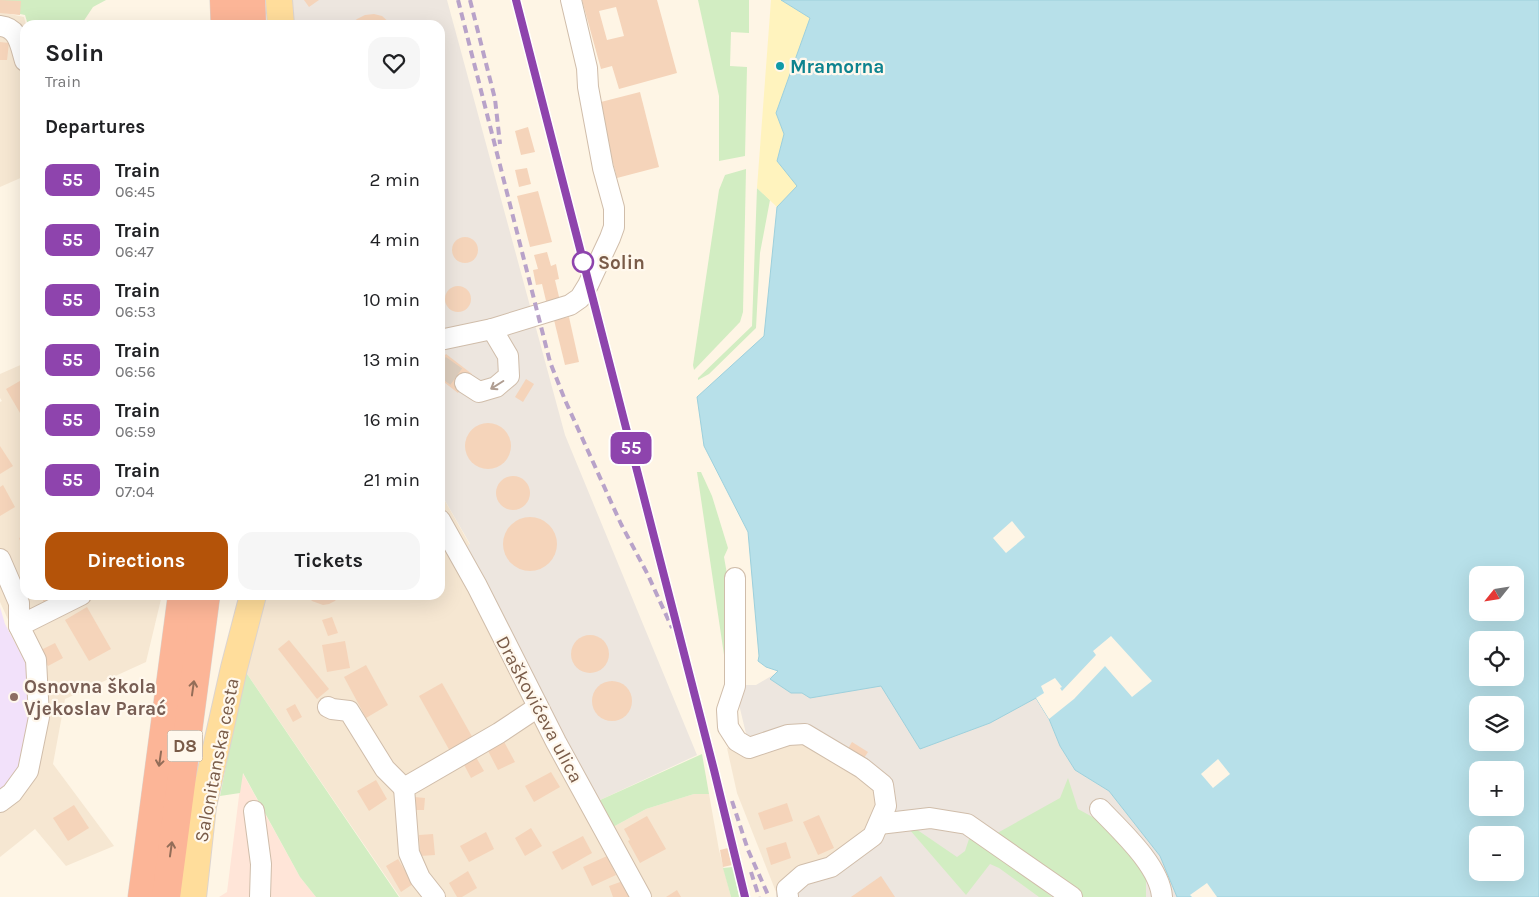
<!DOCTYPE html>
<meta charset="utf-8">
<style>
:root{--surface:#fff;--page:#f6f6f6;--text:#202124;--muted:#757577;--accent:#b45309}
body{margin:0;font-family:Karla,sans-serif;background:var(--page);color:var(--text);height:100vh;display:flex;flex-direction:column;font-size:19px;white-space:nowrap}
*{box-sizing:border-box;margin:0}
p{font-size:16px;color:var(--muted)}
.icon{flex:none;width:28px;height:28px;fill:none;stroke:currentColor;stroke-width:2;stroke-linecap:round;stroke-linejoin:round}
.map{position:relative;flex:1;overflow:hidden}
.panel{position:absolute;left:20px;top:20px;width:425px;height:580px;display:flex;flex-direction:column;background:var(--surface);border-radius:15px;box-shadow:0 5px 20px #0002}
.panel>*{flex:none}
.badge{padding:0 10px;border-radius:8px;font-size:18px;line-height:32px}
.needle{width:32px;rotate:240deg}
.buttons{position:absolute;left:1469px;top:566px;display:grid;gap:10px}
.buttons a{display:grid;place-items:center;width:55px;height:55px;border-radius:10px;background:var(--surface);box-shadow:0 5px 20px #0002;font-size:25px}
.map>.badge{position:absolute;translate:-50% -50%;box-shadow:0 0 0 2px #fff}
h2{padding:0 25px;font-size:19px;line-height:45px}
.round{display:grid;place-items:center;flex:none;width:52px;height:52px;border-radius:15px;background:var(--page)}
.head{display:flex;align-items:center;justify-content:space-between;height:85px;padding:0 25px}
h1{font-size:24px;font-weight:700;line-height:38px}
.primary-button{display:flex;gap:10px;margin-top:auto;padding:10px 25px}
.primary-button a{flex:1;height:58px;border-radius:15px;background:var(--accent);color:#fff;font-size:20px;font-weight:700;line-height:58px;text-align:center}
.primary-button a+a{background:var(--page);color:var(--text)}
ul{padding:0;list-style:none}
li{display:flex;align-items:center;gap:15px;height:60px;padding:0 25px}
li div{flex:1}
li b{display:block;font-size:19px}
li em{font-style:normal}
li .badge{min-width:55px;font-weight:700;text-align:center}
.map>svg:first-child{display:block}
.residential{fill:#f6e7d2}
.commercial{fill:#ffe5d8}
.industrial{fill:#ede6df}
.education{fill:#f2e1fa}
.green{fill:#d2edc2}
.sand{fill:#fff3be}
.water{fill:#b7e0e9;stroke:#9dd0dc;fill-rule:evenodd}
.pier{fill:#fef5e5}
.building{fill:#f5d4ba;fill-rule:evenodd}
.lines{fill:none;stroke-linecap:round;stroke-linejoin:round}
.minor-tunnel{stroke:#ddcebe;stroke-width:20;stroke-dasharray:20 10;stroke-linecap:butt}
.minor-casing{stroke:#d0bdaa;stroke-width:22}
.major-casing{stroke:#dcd4cf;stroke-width:28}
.highway-casing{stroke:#dcd4cf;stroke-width:29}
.minor{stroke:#fff;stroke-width:20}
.major{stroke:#ffdd9b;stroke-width:26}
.highway{stroke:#fcb597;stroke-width:28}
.rail{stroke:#b8a2c9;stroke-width:4;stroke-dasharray:8 5;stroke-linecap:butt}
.oneway{stroke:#af9d91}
.oneway2{stroke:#936d58}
.line-casing{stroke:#fff;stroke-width:11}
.line{stroke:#8e44ad;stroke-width:8}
.culture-dot{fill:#0f9aa8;stroke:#fff8ed;stroke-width:2}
.stop-dot{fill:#fff;stroke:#8e44ad;stroke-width:2.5}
.education-dot{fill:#8d6e63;stroke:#fff8ed;stroke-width:2}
.labels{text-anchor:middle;stroke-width:4.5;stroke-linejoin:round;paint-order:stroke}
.shield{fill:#fff8ed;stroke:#a18a7a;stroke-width:1}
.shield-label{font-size:18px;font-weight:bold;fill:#795b48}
.culture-label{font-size:19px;font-weight:bold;fill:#0d838f;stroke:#fff8ed;text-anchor:start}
.stop-label{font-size:19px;font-weight:bold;fill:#795b48;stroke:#fff8ed;text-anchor:start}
.education-label{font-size:19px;font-weight:bold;fill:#785e54;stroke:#fff8ed;text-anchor:start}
.street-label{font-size:19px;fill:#795b48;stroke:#fff8ed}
</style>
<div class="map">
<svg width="1539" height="897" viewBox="0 0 1539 897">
<rect width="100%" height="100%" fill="#fef5e5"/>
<g class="residential">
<path d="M 0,12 L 24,17 L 26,25 L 25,25 L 25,176 L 0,187 Z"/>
<path d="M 25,363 L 25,595 L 162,595 L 146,662 L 65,699 L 53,764 L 114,846 L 66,866 L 35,829 L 0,857 L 0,722 L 28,708 L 23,652 L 0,602 L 0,402 L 2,401 L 0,398 L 0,374 Z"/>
<path d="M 440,492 L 470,545 L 463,549 L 613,827 L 646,809 L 694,794 L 709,794 L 719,850 L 731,897 L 400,897 L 245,671 L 261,608 L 266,595 L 440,595 Z"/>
<path d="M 802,727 L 870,768 L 894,785 L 894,813 L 892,830 L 868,850 L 824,877 L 776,892 L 737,793 L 727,748 Z"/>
</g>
<path class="commercial" d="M 242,772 L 300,877 L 316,897 L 219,897 L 227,892 Z"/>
<g class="industrial">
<path d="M 289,0 L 447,0 L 565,435 L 697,755 L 598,801 L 463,549 L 470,544 L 440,492 L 440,25 L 289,25 Z"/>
<path d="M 991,558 L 1049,720 L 1060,746 L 1075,770 L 1109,791 L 1160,856 L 1177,897 L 776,897 L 776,892 L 824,877 L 868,850 L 892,830 L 894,813 L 894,785 L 870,768 L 802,727 L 748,742 L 737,696 L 741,685 L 756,685 L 778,672 L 770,678 L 791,693 L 802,693 L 810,698 L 881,685 L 920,749 L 990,723 Z"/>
</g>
<path class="education" d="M 0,607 L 5,624 L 28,667 L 28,726 L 22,772 L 0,796 Z"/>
<g class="green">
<path d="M 0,0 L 106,0 L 93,7 L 81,25 L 28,25 L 25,15 L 0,10 Z"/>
<path d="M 698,0 L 749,0 L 749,33 L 731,32 L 730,66 L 747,67 L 745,156 L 719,161 L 719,96 Z"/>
<path d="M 746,169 L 743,312 L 740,322 L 694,370 L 693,365 L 719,190 L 725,175 Z"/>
<path d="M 757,188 L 770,200 L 760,253 L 756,328 L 709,374 L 698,380 L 698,378 L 752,326 Z"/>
<path d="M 697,472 L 701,472 L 712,496 L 728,548 L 724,557 L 731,597 L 728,682 Z"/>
<path d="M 245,671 L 399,897 L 316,897 L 300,877 L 243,773 L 240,793 L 220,796 Z"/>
<path d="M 702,754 L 709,794 L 694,794 L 646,809 L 613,827 L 598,801 Z"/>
<path d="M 1068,778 L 1078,809 L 1107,825 L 1146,875 L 1146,897 L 1080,897 L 992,836 L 1060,798 Z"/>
<path d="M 913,827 L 957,857 L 965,851 L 971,833 L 1052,897 L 1039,897 L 999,868 L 990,864 L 966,895 L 909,829 Z"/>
<path d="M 733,867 L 739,897 L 731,897 L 723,868 Z"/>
</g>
<path class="sand" d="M 771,0 L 781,0 L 810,18 L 776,113 L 784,134 L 777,161 L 798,186 L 777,207 L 757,188 Z"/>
<path class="water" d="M 781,0 L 1539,0 L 1539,897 L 1177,897 L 1160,856 L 1109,791 L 1075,770 L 1060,746 L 1049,719 L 1036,698 L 990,723 L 920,749 L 881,686 L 810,698 L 802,693 L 791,693 L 770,679 L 778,671 L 766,667 L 758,661 L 759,656 L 748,532 L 704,446 L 697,397 L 764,336 L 777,207 L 797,186 L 777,161 L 784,134 L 776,113 L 810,18 ZM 1478,575 L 1515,575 L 1515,612 L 1478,612 ZM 1478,640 L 1515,640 L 1515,678 L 1478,678 ZM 1478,705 L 1515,705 L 1515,742 L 1478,742 ZM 1478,770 L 1515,770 L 1515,808 L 1478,808 ZM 1478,835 L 1515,835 L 1515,872 L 1478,872 Z"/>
<g class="pier">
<path d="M 1012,521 L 1025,537 L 1006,553 L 993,538 Z"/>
<path d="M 1111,636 L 1152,681 L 1132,697 L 1105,666 L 1074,699 L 1049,719 L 1036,698 L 1044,693 L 1041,686 L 1055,678 L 1062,687 L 1060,688 L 1062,691 L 1096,655 L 1093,651 Z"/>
<path d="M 1218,759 L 1230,774 L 1213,788 L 1201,774 Z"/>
<path d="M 1207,883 L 1217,897 L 1192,897 L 1190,895 Z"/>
</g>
<g class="building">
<path d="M 0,0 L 21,1 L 20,15 L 0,13 Z"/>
<path d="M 304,0 L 319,0 L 309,7 Z"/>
<path d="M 582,0 L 657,0 L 677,73 L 619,89 L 612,66 L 601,69 ZM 616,7 L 624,36 L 607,40 L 599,11 Z"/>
<path d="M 374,14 L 382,16 L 392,25 L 350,25 L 357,19 L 365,15 Z"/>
<path d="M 0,42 L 9,43 L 7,60 L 0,60 Z"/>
<path d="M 640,92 L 659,167 L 617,178 L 597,103 Z"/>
<path d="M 528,127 L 535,152 L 521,155 L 515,131 Z"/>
<path d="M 527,168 L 531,184 L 519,187 L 515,170 Z"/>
<path d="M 538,191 L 552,242 L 530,247 L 517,196 Z"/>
<circle cx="465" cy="250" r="13"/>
<path d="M 547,252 L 551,266 L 556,264 L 559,279 L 555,280 L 560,301 L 547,305 L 542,284 L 536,285 L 533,270 L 538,269 L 534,255 Z"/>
<circle cx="458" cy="299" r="13"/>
<path d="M 569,317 L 579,362 L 565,365 L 554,320 Z"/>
<path d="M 446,354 L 472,374 L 458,393 L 440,379 L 440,361 Z"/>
<path d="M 25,378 L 25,409 L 20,413 L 6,389 Z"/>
<path d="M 526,379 L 534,384 L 523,402 L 515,397 Z"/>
<circle cx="488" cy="446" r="23"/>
<path d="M 0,446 L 13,466 L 0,474 Z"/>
<circle cx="513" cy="493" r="17"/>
<path d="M 3,485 L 15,507 L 0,516 L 0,487 Z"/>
<circle cx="530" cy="544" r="27"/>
<path d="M 25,536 L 25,554 L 19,538 Z"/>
<path d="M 41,595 L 53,595 L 56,606 L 46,609 Z"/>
<path d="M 307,595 L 339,595 L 335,601 L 329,604 L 323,605 L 312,601 Z"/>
<path d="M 87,607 L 111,649 L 89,661 L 65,620 Z"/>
<path d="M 332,617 L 338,633 L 328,636 L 322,620 Z"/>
<circle cx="590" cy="654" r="19"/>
<path d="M 289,640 L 329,689 L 317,699 L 278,649 Z"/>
<path d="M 345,641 L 350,668 L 327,672 L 322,645 Z"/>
<path d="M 55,643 L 63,658 L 48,666 L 39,651 Z"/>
<path d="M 366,665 L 388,705 L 366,718 L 344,677 Z"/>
<circle cx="612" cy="701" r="20"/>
<path d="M 442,683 L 474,740 L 451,753 L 419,696 Z"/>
<path d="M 295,704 L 302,717 L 293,722 L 286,709 Z"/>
<path d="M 502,738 L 515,762 L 498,770 L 486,747 Z"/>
<path d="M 852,742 L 868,752 L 862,761 L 846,752 Z"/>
<path d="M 473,752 L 484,771 L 471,778 L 461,759 Z"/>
<path d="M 551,772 L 560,787 L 534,802 L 525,786 Z"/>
<path d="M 376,780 L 387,799 L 369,811 L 357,791 Z"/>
<path d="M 414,797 L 425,798 L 424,810 L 413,810 Z"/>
<path d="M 787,803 L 793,821 L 764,830 L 758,813 Z"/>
<path d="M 74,805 L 89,828 L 68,841 L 53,818 Z"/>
<path d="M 819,815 L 834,848 L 818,855 L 803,822 Z"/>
<path d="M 647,816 L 666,849 L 640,863 L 628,841 L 630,840 L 624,829 Z"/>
<path d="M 531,828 L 542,846 L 525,856 L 515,838 Z"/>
<path d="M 486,832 L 494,849 L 469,862 L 460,846 Z"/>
<path d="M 433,834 L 435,855 L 420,856 L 419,835 Z"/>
<path d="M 583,836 L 592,853 L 562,870 L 552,852 Z"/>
<path d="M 786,842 L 791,858 L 771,865 L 766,848 Z"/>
<path d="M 728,848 L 732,865 L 723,867 L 720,850 Z"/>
<path d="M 607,856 L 616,875 L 592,886 L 583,867 Z"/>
<path d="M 398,859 L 413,884 L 401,892 L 386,866 Z"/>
<path d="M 468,871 L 477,888 L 462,897 L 457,897 L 449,883 Z"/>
<path d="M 881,876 L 895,897 L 851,897 Z"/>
<path d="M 623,881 L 629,897 L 613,897 L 609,886 Z"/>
<path d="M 677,890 L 681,897 L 666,897 Z"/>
</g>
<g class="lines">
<path class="minor-tunnel" d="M 440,365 L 465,383"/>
<defs>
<g id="minor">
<path d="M 0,26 C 19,28 20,45 25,61"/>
<path d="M 440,340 L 492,329 L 570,305 L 580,298 L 588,285 L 610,238 L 614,227 L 614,208 L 603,168 L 588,87 L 587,68 L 571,0"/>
<path d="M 465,383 L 479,392 L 496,387 L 509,376 L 508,356 L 492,329"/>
<path d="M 440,520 L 477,586 L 556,742 L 641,897"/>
<path d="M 0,559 L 19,603 L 19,626 L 36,660 L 39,717 L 28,771 L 12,793 L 0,802"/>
<path d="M 735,578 L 735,686 L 727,710 L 728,727 L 737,741 L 749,748 L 788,735 L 805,734 L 862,768 L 883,785 L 886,806 L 873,836 L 831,867 L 803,875 L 787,889 L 788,897"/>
<path d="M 19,626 L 81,595"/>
<path d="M 328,707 L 332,709 L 349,711 L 385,769 L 404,788"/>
<path d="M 1100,809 C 1120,830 1160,866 1162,897"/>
<path d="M 254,811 L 261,864 L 260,897"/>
<path d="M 879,824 L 930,818 L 967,824 L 1072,897"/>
<path d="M 435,897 L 420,878 L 409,853 L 404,788 L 499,733 L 538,707"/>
</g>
<g id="major">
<path d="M 279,0 L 281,25"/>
<path d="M 193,897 L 203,806 L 234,668 L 253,595"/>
</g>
<g id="highway">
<path d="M 224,0 L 225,25"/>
<path d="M 251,0 L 252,25"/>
<path d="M 142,897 L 182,595"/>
<path d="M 166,897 L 206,595"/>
</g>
</defs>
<use href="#minor" class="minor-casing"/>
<use href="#major" class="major-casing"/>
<use href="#highway" class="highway-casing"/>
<use href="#minor" class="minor"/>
<use href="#major" class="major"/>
<use href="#highway" class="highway"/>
<g class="rail">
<path d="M 458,0 L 550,362 L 565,400 L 621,524 L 648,575 L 672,628"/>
<path d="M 470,0 L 495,99 L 500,144"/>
<path d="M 516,0 L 714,770 L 745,897"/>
<path d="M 732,801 L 748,850 L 769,897"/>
<path d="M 751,872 L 759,897"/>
</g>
</g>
<defs><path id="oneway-shaft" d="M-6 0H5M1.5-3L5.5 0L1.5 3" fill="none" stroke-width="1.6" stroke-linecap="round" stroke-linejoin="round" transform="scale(1.25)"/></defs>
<use class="oneway" href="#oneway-shaft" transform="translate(497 385) rotate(148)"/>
<g class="oneway2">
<use href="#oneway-shaft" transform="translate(193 688) rotate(-82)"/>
<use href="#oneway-shaft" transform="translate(160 759) rotate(98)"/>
<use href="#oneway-shaft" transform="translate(171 849) rotate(-82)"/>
</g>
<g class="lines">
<defs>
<path id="line" d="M 516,0 L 714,770 L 745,897"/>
</defs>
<use href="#line" class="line-casing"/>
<use href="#line" class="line"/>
</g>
<circle class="culture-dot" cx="780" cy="66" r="5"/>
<circle class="stop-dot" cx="583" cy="262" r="10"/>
<circle class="education-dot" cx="14" cy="697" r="5"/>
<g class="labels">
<rect class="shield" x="167.5" y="730.5" width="35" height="31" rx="4"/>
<g class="shield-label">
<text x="185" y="752">D8</text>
</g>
<g class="culture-label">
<text x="790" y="73">Mramorna</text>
</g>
<g class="stop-label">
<text x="598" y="269">Solin</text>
</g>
<g class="education-label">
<text x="24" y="693">Osnovna škola<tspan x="24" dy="22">Vjekoslav Parać</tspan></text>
</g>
<g class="street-label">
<text transform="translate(540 709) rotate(62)" y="7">Draškovićeva ulica</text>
<text transform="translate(216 760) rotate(-79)" y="7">Salonitanska cesta</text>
</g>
</g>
</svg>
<div class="buttons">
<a><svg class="needle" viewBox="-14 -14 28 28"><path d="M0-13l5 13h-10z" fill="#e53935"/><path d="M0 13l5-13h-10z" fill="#757577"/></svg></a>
<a><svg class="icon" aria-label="locate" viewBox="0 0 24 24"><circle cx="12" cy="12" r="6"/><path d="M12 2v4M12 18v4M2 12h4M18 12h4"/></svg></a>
<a><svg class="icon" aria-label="layers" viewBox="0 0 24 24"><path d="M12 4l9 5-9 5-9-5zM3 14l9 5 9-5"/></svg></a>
<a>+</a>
<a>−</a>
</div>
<b class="badge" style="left:631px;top:448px;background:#8e44ad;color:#fff">55</b>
<section class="panel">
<div class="head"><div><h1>Solin</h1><p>Train</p></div><a class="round"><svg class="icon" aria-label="heart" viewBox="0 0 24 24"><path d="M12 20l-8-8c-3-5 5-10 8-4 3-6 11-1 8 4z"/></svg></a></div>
<h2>Departures</h2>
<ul>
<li><span class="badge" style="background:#8e44ad;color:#fff">55</span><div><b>Train</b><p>06:45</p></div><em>2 min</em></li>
<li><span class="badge" style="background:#8e44ad;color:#fff">55</span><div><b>Train</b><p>06:47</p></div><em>4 min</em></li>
<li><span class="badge" style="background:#8e44ad;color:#fff">55</span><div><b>Train</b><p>06:53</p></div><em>10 min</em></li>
<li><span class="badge" style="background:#8e44ad;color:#fff">55</span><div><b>Train</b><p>06:56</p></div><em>13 min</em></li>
<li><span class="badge" style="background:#8e44ad;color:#fff">55</span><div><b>Train</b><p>06:59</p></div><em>16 min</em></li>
<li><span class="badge" style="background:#8e44ad;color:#fff">55</span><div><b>Train</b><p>07:04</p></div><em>21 min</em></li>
</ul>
<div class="primary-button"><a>Directions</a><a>Tickets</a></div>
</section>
</div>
